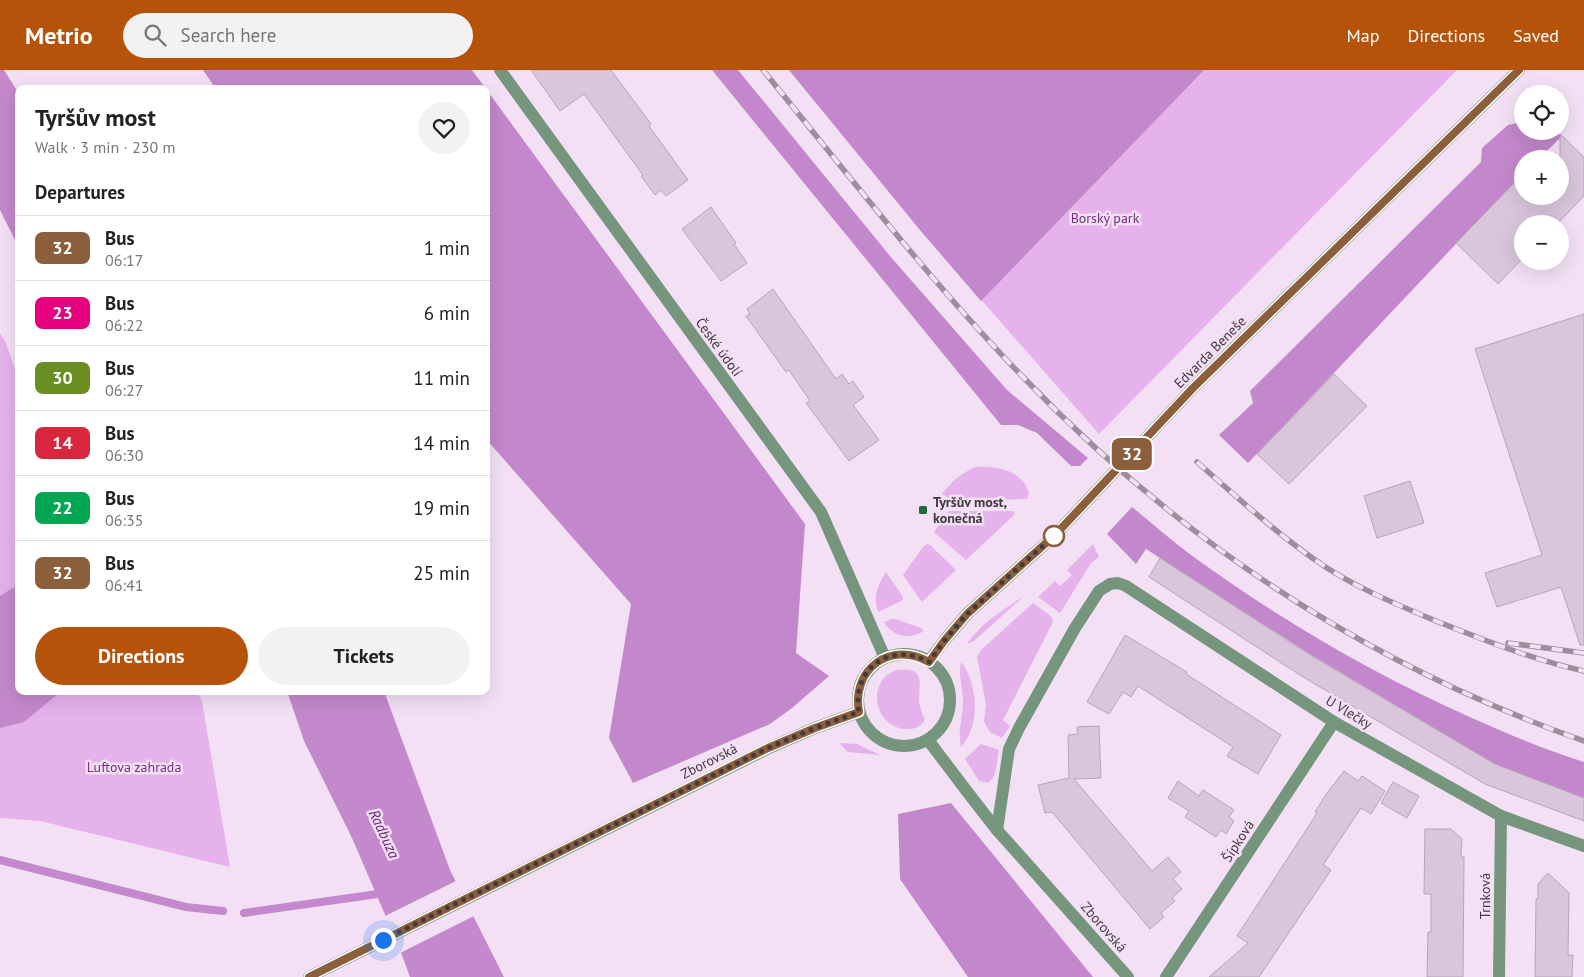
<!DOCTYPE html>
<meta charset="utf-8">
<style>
:root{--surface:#fff;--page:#f2f2f2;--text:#222;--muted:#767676;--line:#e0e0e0;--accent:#b45309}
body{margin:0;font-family:"PT Sans",sans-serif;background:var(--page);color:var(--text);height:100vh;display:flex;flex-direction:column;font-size:19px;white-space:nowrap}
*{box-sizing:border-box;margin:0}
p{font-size:16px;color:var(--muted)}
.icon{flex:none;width:28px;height:28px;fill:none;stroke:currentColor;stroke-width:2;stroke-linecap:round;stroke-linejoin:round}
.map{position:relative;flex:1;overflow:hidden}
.panel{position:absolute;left:15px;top:15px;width:475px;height:610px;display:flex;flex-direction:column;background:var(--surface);border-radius:10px;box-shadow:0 5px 20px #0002}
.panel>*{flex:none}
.badge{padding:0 10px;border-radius:8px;font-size:18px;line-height:32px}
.buttons{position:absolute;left:1514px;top:15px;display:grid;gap:10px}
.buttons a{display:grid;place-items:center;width:55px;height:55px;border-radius:50%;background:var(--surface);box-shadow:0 5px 20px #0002;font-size:25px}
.you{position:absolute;width:25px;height:25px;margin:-12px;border:4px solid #fff;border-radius:50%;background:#1a73e8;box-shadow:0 0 0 8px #1a73e833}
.map>.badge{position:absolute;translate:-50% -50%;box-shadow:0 0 0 2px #fff}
h2{padding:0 20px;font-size:19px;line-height:45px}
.round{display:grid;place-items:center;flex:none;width:52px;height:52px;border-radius:26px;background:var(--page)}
.headline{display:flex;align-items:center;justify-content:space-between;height:85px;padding:0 20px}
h1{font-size:24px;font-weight:700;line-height:38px}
.primary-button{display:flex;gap:10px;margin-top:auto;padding:10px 20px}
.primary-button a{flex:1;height:58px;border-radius:30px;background:var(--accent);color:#fff;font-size:20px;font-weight:700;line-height:58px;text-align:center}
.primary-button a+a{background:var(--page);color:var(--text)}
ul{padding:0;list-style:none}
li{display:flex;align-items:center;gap:15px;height:65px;padding:0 20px;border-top:1px solid var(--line)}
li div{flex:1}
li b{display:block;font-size:19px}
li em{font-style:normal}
li .badge{min-width:55px;font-weight:700;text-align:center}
header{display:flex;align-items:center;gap:30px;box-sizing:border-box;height:70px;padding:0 25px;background:var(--accent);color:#fff}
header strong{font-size:24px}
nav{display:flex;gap:28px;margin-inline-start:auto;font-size:18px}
.search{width:350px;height:45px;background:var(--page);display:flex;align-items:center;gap:12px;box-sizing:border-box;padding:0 18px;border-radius:28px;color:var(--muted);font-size:19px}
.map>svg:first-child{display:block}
.green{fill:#e5b2eb}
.forest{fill:#c388cb}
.water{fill:#c489cc}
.pier{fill:#f3e0f5}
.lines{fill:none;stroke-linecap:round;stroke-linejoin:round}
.stream{stroke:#c489cc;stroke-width:8}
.building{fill:#d9c6db;stroke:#b6a4b8}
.minor{stroke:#75967d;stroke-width:12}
.rail-casing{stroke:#9b8e9d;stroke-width:5.5}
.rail{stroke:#f3e0f5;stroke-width:4;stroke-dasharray:11;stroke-linecap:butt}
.line-casing{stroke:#fff;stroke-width:11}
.line{stroke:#8b5e3c;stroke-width:8}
.walk{stroke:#403941;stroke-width:5;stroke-dasharray:0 9}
.poi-dot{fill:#1e6c3c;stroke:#f3e0f5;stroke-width:2}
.stop-dot{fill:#fff;stroke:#8b5e3c;stroke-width:2.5}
.labels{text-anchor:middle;stroke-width:5;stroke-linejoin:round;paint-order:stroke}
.park-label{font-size:14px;fill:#763080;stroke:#f3e0f5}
.street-label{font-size:14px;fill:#403941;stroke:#f3e0f5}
.poi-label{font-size:14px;font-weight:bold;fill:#403941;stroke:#f3e0f5;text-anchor:start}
.water-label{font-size:15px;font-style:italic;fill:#661f6f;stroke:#f3e0f5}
</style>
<header>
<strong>Metrio</strong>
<div class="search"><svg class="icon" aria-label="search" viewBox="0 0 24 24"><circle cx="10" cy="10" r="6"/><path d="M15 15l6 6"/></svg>Search here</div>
<nav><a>Map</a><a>Directions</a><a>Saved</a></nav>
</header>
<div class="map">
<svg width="1584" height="907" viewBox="0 0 1584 907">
<rect width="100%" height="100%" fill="#f3e0f5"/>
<g class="green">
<path d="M 789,0 L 1457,0 L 1099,364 L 920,160 Z"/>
<path d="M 0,263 L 5,271 L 19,310 L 19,621 L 196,621 L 202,631 L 230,797 L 40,751 L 0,748 Z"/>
<path d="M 976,397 C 997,396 1022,400 1029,423 L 1027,429 L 955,431 L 942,424 C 952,411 961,403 976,397 Z"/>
<path d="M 949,441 L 1013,441 L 1015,444 L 966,490 L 934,462 Z"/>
<path d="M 927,474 L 930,475 L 956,500 L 922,532 L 903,505 L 923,477 Z"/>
<path d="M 1093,474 L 1099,487 L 1091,493 L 1060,543 L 1038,527 L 1055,511 L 1060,516 L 1072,505 L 1067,500 Z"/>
<path d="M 886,502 L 903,527 L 903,530 L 878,542 C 873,526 877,516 886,502 Z"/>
<path d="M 1024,526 L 974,571 L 967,574 C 981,553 1003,540 1024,526 Z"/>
<path d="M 1033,533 L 1052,547 L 1053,552 L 1003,650 L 1010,656 L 1002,668 L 990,662 L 984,652 L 986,635 L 977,587 L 981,580 Z"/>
<path d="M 892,549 L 895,549 L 921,558 L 924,561 C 909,570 893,567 884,552 Z"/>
<path d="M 961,592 C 978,614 981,656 961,677 C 957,659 963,648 963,631 C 963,617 958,605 961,592 Z"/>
<path d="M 897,600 C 926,596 919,613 919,631 C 920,638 922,644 925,650 C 921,656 916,659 909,659 C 875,661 864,610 897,600 Z"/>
<path d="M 839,673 L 857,674 L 880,685 L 848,682 Z"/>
<path d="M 981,674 L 999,680 C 997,690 997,707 988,713 L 979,711 L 965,689 Z"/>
</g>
<g class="forest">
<path d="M 203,0 L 472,0 L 486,19 L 216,19 Z"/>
<path d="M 712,0 L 738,0 L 890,186 L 1007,320 L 1088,388 L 1080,396 L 1071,396 L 1037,363 L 1018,355 L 1001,355 Z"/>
<path d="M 789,0 L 1204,0 L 981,231 L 920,160 Z"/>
<path d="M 486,19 L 805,454 L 796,583 L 829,606 L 792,638 L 770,654 L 633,713 L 609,668 L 631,534 L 486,369 Z"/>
<path d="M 1522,52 L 1522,61 L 1554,61 L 1562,66 L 1539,89 L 1522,89 L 1522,105 C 1430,200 1340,298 1248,393 L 1219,365 L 1253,333 L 1250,321 L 1481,92 L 1482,78 L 1508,55 Z"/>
<path d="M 1132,437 C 1152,453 1171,470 1191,485 C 1279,549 1372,604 1472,648 C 1508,664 1546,680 1584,692 L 1584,728 L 1496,695 L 1308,583 L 1146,479 L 1136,494 L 1107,464 Z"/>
<path d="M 951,733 L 1093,907 L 968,907 L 900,809 L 898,744 Z"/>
</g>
<g class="water">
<path d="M 0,0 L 4,0 L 19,24 L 19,178 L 0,140 Z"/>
<path d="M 19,514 L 19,621 L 58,621 L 59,623 L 24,652 L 0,658 L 0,526 Z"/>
<path d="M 287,621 L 384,621 L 450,800 L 504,907 L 410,907 L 399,877 L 352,768 L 304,671 Z"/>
</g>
<path class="pier" d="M 458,810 L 476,845 L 398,884 L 383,847 Z"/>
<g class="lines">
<g class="stream">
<path d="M 0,790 L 186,837 L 223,841"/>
<path d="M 244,843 L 385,823"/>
</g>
</g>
<g class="building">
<path d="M 531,0 L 611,0 L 651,54 L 649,56 L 688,110 L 666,126 L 661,120 L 655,125 L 641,106 L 643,105 L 584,24 L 560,41 Z"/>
<path d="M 1560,64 L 1584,87 L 1584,126 L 1557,154 L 1522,154 L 1522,189 L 1498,214 L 1456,173 L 1522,105 L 1522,126 L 1560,126 Z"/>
<path d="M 711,137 L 736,173 L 734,174 L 747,193 L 721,211 L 682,159 Z"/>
<path d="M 773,219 L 836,309 L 842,304 L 849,314 L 853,311 L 864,327 L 853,335 L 879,370 L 849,391 L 806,333 L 810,331 L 789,300 L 786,302 L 746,246 L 750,244 L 747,239 Z"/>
<path d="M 1584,244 L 1584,575 L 1580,575 L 1561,517 L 1497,537 L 1485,503 L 1542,485 L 1475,279 Z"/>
<path d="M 1334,304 L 1367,336 L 1289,414 L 1257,384 Z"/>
<path d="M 1410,411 L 1424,453 L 1377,468 L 1364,426 Z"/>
<path d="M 1160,488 L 1310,585 L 1495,694 L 1584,728 L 1584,751 L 1485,714 L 1303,607 L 1149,507 Z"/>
<path d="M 1125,565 L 1187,602 L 1186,604 L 1281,665 L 1258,704 L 1227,686 L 1233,677 L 1138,616 L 1131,627 L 1123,622 L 1109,644 L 1087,632 Z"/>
<path d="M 1099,656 L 1101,708 L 1074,709 L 1152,801 L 1168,787 L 1181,802 L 1173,809 L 1182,819 L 1172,828 L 1175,831 L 1161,843 L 1164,847 L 1150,859 L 1052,742 L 1045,743 L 1038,715 L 1069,708 L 1068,665 L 1078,664 L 1077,657 Z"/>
<path d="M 1344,701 L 1358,711 L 1362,706 L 1385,721 L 1371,744 L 1361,738 L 1323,795 L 1331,800 L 1259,907 L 1209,907 L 1248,873 L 1237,866 L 1310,754 L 1317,743 L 1315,742 L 1327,723 Z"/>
<path d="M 1178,711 L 1199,726 L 1203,720 L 1234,740 L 1229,747 L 1234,751 L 1226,764 L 1221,760 L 1216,767 L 1185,747 L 1189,741 L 1168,728 Z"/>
<path d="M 1393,712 L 1419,726 L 1407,748 L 1381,733 Z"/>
<path d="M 1425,759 L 1451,759 L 1462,769 L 1461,787 L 1464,787 L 1463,907 L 1427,907 L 1428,862 L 1431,862 L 1431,824 L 1424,824 Z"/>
<path d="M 1548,803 L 1569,823 L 1568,885 L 1573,885 L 1572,907 L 1535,907 L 1536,829 L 1538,829 L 1538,814 Z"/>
</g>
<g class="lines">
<g class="minor">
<path d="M 500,0 L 821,442 L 885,588"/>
<circle cx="904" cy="630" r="46"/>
<path d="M 929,591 L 944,571 L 967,544 L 1056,464 L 1193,318 L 1519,0"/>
<path d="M 928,670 L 972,728 L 997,760 L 1128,907"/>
<path d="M 997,760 L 1009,679 L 1019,658 L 1075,558 L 1099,521 L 1110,514 L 1118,513 L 1126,516 L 1334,652 L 1485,737 L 1501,746 L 1584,776"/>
<path d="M 309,907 L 769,678 L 815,658 L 859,642"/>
<path d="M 1166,907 L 1334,652"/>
<path d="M 1499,907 L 1501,746"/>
</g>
<defs>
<g id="rail">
<path d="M 763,0 C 847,103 929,210 1022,306 C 1180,471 1368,595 1584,671"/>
<path d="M 1197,392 C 1238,428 1278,465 1324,496 C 1359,519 1398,535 1436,551 C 1484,570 1533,590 1584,601"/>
<path d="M 1508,573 L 1584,583"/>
</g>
</defs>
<use href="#rail" class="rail-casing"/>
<use href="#rail" class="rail"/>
</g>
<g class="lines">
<defs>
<path id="line" d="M 309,907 L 768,678 L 815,658 L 859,642 C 851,599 891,570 929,592 L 944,571 L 967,544 L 1056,464 L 1193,318 L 1519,0"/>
</defs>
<use href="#line" class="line-casing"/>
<use href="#line" class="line"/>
<path class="walk" d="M 383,870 L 768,678 L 815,658 L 859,642 C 851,599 891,570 929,592 L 944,571 L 967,544 L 1056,464 L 1054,466"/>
</g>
<rect class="poi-dot" x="918" y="435" width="10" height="10" rx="2.5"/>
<circle class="stop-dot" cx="1054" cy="466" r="10"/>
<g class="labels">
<g class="park-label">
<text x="1105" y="153">Borský park</text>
<text x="134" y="702">Luftova zahrada</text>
</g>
<g class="street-label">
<text transform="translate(719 277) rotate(54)" y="5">České údolí</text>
<text transform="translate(1210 282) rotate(-45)" y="5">Edvarda Beneše</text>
<text transform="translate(1349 642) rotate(31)" y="5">U Vlečky</text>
<text transform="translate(709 691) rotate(-27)" y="5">Zborovská</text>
<text transform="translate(1238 771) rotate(-57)" y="5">Šípková</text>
<text transform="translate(1485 826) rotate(-90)" y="5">Trnková</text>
<text transform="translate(1104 857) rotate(49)" y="5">Zborovská</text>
</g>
<g class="poi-label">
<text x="933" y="437">Tyršův most,<tspan x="933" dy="16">konečná</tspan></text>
</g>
<g class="water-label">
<text transform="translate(384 764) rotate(65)" y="5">Radbuza</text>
</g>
</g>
</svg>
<div class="buttons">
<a><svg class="icon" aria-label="locate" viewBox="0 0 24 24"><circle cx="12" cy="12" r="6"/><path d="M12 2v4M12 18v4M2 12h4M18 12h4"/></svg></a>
<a>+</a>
<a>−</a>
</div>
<div class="you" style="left:383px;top:870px"></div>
<b class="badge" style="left:1132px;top:384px;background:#8b5e3c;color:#fff">32</b>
<section class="panel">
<div class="headline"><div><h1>Tyršův most</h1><p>Walk · 3 min · 230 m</p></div><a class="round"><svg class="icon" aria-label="heart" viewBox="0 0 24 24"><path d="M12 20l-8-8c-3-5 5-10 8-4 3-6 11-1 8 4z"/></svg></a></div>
<h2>Departures</h2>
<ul>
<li><span class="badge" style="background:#8b5e3c;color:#fff">32</span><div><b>Bus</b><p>06:17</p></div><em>1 min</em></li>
<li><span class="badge" style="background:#e6007e;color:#fff">23</span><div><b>Bus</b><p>06:22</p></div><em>6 min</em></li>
<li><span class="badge" style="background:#6b8e23;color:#fff">30</span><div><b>Bus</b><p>06:27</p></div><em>11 min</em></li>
<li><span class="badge" style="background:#d7263d;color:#fff">14</span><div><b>Bus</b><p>06:30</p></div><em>14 min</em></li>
<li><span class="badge" style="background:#00a651;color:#fff">22</span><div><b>Bus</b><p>06:35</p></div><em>19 min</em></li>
<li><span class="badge" style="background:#8b5e3c;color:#fff">32</span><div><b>Bus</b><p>06:41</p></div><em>25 min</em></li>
</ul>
<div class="primary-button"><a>Directions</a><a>Tickets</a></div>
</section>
</div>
